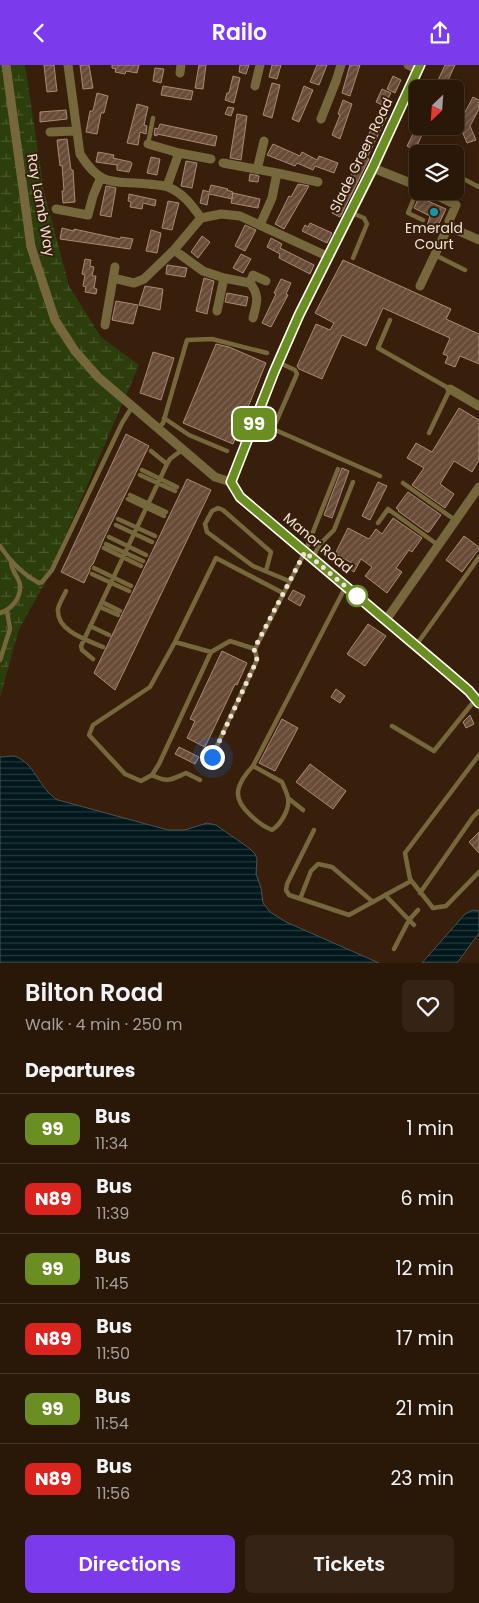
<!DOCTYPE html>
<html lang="en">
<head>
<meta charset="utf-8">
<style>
  :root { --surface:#291708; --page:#352416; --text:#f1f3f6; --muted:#a59f9c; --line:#453629; --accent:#7c3aed }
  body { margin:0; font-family:Poppins,sans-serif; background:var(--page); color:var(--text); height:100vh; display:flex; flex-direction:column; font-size:19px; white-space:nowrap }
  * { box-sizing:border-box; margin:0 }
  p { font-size:16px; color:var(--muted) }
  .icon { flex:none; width:28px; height:28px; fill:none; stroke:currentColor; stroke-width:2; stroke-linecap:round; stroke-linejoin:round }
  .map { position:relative; height:898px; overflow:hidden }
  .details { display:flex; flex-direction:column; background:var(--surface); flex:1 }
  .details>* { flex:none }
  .badge { padding:0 10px; border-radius:8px; font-size:18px; line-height:32px }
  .needle { width:32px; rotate:205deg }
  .controls { position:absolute; left:409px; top:15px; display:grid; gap:10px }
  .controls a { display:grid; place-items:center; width:55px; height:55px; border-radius:8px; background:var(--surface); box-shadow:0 2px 12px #0003,0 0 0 1px var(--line); font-size:25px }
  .you { position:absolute; width:25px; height:25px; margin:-12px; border:4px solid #fff; border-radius:50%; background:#1a73e8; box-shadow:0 0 0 8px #1a73e833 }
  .map>.badge { position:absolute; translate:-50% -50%; box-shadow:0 0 0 2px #fff }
  h2 { padding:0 25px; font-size:19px; line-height:45px }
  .round { display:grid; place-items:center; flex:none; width:52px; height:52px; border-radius:8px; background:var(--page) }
  .overview { display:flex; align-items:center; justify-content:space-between; height:85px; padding:0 25px }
  h1 { font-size:24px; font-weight:600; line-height:38px }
  .cta { display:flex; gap:10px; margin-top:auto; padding:10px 25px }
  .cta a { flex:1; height:58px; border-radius:8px; background:var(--accent); color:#fff; font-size:20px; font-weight:600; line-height:58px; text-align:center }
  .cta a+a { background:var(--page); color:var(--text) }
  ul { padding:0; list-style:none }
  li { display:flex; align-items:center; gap:15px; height:70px; padding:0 25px; border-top:1px solid var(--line) }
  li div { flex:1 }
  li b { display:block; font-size:19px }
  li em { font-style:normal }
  li .badge { min-width:55px; font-weight:700; text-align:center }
  header { display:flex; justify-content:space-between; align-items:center; height:65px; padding:0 25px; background:var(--accent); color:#fff; font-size:22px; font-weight:600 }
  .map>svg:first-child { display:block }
</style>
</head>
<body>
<header><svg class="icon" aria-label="back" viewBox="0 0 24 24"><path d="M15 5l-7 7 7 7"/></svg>Railo<svg class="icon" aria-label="share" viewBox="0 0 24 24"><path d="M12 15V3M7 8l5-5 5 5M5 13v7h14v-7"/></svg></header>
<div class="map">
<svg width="479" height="898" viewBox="0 0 479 898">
  <defs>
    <pattern id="wetland-marsh" width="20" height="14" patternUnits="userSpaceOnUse" patternTransform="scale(1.25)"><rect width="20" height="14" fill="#2b3e0b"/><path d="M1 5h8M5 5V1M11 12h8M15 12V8" fill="none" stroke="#4a5a2e"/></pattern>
    <pattern id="water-rules" width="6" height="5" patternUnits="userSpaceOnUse" patternTransform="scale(1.25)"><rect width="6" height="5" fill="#00181b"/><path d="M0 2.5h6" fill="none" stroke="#26393b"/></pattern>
    <pattern id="building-hatch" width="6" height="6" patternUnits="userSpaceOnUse" patternTransform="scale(1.25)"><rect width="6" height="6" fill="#684c38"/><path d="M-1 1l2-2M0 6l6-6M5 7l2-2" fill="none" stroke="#7e6654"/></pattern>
  </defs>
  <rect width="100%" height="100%" fill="#371f0b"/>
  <path fill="url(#wetland-marsh)" d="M 0,0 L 25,0 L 44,126 L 69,221 L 101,272 L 139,300 L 47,514 L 19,564 L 0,633 Z"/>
  <path fill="url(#water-rules)" stroke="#495453" d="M 14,691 C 35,697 39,725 58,735 L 168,765 L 185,765 L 207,758 L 216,760 L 249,783 L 255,789 L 257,794 L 256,809 L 261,823 L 263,838 L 270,847 L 286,857 L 379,898 L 0,898 L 0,692 Z
    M 473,845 L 479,846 L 479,868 L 457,898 L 422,898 L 465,849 Z"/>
  <path fill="url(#building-hatch)" stroke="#a98a75" d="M 44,0 L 54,0 L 57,26 L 47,27 Z
    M 80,0 L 89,0 L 93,23 L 83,24 Z
    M 112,0 L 139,0 L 137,8 L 126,6 L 125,9 L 115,7 L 116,4 L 112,3 Z
    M 199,0 L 206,0 L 203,24 L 195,23 Z
    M 240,0 L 249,0 L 246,9 L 239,7 Z
    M 272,0 L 281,0 L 277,14 L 269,12 Z
    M 317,0 L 327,0 L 319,20 L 310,17 Z
    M 350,0 L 360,0 L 350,31 L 342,28 Z
    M 445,0 L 455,0 L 444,24 L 434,24 Z
    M 155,3 L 164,4 L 161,18 L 153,16 Z
    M 233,11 L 240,13 L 234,38 L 225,35 L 227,28 L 229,28 Z
    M 393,11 L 401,15 L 395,28 L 387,24 Z
    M 272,18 L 280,20 L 272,53 L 263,50 Z
    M 163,21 L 193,26 L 191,35 L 161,30 Z
    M 304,21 L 313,25 L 299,57 L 292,54 Z
    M 382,24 L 391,28 L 384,41 L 376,37 Z
    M 97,28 L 108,31 L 104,48 L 101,48 L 97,69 L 86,67 L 90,46 L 93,46 Z
    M 473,32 L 479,35 L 479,44 L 470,61 L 476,75 L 467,78 L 456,52 L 462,53 Z
    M 343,35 L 352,39 L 340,74 L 332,70 L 340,50 L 338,49 Z
    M 137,39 L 148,42 L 144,60 L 147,61 L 146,69 L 140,67 L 138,80 L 127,78 Z
    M 228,42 L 234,43 L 231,51 L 225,49 Z
    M 66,45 L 67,54 L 40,57 L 40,47 Z
    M 379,47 L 387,51 L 367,93 L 369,94 L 340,152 L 332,148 L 367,78 L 365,78 Z
    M 237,49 L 247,51 L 241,95 L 230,93 Z
    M 160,59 L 217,71 L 215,81 L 157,69 L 157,71 L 154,70 L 155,63 L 158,64 Z
    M 417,61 L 426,61 L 415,85 L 407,81 Z
    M 67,74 L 71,105 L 73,105 L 75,137 L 63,138 L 62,126 L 64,126 L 62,100 L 60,101 L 57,75 Z
    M 273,79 L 300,91 L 302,87 L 317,95 L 319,91 L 338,98 L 334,108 L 315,101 L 313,105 L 297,98 L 295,101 L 267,90 Z
    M 98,87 L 114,90 L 113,93 L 131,97 L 132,99 L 129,107 L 117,105 L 117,100 L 96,97 Z
    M 151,92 L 160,94 L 157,110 L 147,108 Z
    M 186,96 L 197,98 L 192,123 L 181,121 Z
    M 250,109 L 259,111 L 258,117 L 249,116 Z
    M 298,119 L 309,121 L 284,164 L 275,159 L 289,131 L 291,132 Z
    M 211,120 L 228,124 L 227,125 L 233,127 L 232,134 L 209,129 L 207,140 L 200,138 L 203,125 L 209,127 Z
    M 106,121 L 116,123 L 111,152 L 100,150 Z
    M 233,128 L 260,134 L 258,143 L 231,138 Z
    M 129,129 L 156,135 L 155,141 L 143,138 L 142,144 L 130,142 L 131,137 L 128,136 Z
    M 419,132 L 446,144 L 434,169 L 426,165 L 430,151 L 414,143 Z
    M 168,136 L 179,138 L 172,165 L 162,163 Z
    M 310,158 L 332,168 L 327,178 L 302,166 L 305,160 L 308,162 Z
    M 245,160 L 256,165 L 245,186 L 235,181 Z
    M 62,163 L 74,166 L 74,164 L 120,174 L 121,172 L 133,174 L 130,184 L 60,174 Z
    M 151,165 L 161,168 L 157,188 L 146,186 Z
    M 202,171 L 210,177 L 198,193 L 191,187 Z
    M 271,173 L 282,179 L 280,183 L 314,200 L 310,209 L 279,193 L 280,189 L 267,182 Z
    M 241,189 L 251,194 L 243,208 L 233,203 Z
    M 85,194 L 91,195 L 90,201 L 94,202 L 92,211 L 96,211 L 94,223 L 97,224 L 96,229 L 85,227 L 86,222 L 83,221 L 85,210 L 82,209 Z
    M 343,195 L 451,244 L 446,254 L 479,269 L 479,299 L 460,291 L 455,302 L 445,298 L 448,291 L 443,289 L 450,273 L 383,243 L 366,281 L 342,270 L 322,314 L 299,304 L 297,301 L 316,259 L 330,265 L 334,258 L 315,248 Z
    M 167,200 L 187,203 L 185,212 L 166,209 Z
    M 204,213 L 214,216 L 207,249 L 196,246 Z
    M 281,214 L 291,218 L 286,229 L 288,230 L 271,262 L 262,258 L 276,229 L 274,228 Z
    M 145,221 L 163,224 L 160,245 L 139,240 Z
    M 227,228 L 248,232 L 246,241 L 225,237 Z
    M 116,236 L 138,240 L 133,259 L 112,255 Z
    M 216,279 L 229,282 L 266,298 L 233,379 L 183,358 Z
    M 153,287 L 174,293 L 161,335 L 140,328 Z
    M 459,343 L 479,355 L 479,395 L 472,407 L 454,396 L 440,419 L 454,429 L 445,443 L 412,420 L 424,403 L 407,393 L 416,378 L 432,387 Z
    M 126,369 L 149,381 L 105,471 L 93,499 L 90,502 L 90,505 L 84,518 L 61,507 Z
    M 342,403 L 349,406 L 332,453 L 324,450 Z
    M 187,414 L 211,425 L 115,625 L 94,608 Z
    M 378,417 L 387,421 L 370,455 L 362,451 Z
    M 408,427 L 441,450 L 429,467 L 427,467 L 398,446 L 399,445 L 396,443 Z
    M 393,453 L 422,473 L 412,487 L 409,485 L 396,503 L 402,507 L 387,528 L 365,511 L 372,502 L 361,494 L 354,507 L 349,504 L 352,498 L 335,489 L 348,463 L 369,474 L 376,464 L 382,469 Z
    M 464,471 L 479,482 L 479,484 L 462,507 L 446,495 Z
    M 293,525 L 305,531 L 300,541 L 288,534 Z
    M 368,559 L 386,571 L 365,601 L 347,589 Z
    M 222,586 L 247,598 L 237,620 L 235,619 L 205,682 L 187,673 L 195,656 L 190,654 Z
    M 336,624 L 345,631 L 340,638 L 331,632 Z
    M 470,650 L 474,659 L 466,663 L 463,657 Z
    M 282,654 L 298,663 L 275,706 L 259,698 Z
    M 179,682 L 199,692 L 195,699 L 175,689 Z
    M 310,699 L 346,726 L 333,744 L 296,717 Z
    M 479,767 L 479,788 L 469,777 Z"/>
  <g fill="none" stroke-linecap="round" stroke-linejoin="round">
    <path stroke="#77673c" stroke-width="4.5" d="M 148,79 L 153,53
      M 455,122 L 460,112 L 479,122
      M 418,123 L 408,148 L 423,155
      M 448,136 L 453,126
      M 352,148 L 364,153 L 367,159 L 353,193
      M 435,190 L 465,205
      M 390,255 L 378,283 L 450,324 L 429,368
      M 280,298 L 295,305 L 297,309 L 273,364 L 380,411
      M 164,353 L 189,370 L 227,386
      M 158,364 L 163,358 L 187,275 L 212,274 L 267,288
      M 151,386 L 167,399
      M 142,405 L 177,422
      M 140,410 L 175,426
      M 403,418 L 455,455
      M 130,430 L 166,447
      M 128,434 L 164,451
      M 118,454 L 155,471
      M 378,458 L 388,444 L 438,480
      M 116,460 L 152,477
      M 109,472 L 146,490
      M 106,479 L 143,496
      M 0,481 C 10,496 22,509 39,518 L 42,517 L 52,505 L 122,358 L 132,342
      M 104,483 L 141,501
      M 313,492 L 320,479 L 334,465 L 353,417
      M 94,503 L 131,521
      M 266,506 L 271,487 L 223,445 L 218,443 L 212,446 L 205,459 L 207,467 L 253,501 L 289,516
      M 92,509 L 129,526
      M 66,526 C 64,531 59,538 58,544 C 56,566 87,575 103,582
      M 102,537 L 120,546
      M 100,542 L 118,550
      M 0,548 C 12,544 21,533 20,520 C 19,512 12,508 11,497
      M 90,561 L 109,570
      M 175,577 L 216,493 L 283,528
      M 417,579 L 479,492
      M 211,587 L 159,699 L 152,710 L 141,716 L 125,709 L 89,670 L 93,660 L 150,622 L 175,577 L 211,587 L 230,576 L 255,584 L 305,487 L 338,404
      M 93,594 L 82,585 L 81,581 L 167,399 L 170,394 L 182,385
      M 0,595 L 10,564 L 7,546
      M 392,661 L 434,686 L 475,635
      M 479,690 L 405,788 L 410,814 L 433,843 L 446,841 L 479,807
      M 212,691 L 257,595 L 255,584
      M 253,701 C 247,707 238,719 238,728 C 237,742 260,760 272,765 C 281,759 290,744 288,733 C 287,728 284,722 282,717 L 253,701 L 345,523
      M 152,710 C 168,718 170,715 186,708 L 200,715
      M 288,733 L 303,745
      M 314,765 L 287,819 L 286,825 L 289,830 L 349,850 L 411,816
      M 420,828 L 473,752 L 479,746
      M 385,830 L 414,860
      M 300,834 L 311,806 L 318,799 L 332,802 L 373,837
      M 394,884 L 409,855 L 418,845"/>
    <path stroke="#77673c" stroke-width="9" d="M 6,0 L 31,182 L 55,255 L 75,286 L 98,312 L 215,412 L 231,417
      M 68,0 L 80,89 C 102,124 113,115 149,119 C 155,120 162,120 168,122 C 183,128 192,140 201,153
      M 408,0 L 418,5
      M 180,8 L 181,0
      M 255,21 L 260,0
      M 321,54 L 336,16 L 341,0
      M 50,67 L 75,66
      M 148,79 L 179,88 L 211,94
      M 223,98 L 277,108
      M 373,103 L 418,121
      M 257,105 L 264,76
      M 167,121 L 179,88
      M 428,126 L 456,140 L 449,156 L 452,163 L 479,175
      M 56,144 L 88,150 L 93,131 L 101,112
      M 260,160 L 272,133 L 277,108 L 318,117
      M 174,185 L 203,206 L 224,213 L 250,218 L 253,210 L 266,216
      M 113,213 L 134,218 L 144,214 L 174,185 L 201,153 L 221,149 L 240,151 L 329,192
      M 250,218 C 260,231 257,237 253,253
      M 420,221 L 448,162 L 450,160
      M 217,246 L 224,213
      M 105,260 L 115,202
      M 450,324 L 479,341
      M 386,555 L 479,422"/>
    <path stroke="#a58c45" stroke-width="11" d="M 420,0 L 373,103 L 299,250 L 274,307 L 231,417 L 240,432 L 447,607 L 469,626 L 479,638"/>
  </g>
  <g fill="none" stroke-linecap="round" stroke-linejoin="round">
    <defs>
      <path id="line" d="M 420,0 L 373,102 L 299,250 L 274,307 L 231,417 L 240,432 L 447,607 L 469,626 L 479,638"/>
    </defs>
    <use href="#line" stroke="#fff" stroke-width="11"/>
    <use href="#line" stroke="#6b8e23" stroke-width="8"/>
    <path stroke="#f2e1d6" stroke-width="5" stroke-dasharray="0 9" d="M 212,692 L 257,595 L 254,584 L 305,487 L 359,533 L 357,531"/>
  </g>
  <circle fill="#0f9aa8" stroke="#371f0b" stroke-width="2" cx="434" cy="147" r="5"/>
  <circle fill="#fff" stroke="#6b8e23" stroke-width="2.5" cx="357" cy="531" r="10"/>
  <g text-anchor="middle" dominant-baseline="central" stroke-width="4" stroke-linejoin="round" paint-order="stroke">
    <g font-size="14" fill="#f2e1d6" stroke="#371f0b">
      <text transform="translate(361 90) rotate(-64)">Slade Green Road</text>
      <text transform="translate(41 140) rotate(80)">Ray Lamb Way</text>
      <text transform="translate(318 478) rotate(40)">Manor Road</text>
    </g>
    <g font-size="14" fill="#f2e1d6" stroke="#371f0b">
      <text x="434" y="163">Emerald<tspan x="434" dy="16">Court</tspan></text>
    </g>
  </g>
</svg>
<div class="controls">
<a><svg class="needle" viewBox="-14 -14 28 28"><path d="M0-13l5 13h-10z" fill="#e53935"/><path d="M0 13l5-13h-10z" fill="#a59f9c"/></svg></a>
<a><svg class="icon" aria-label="layers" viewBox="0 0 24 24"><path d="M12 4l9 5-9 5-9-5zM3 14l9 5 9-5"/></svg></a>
</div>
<div class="you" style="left:212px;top:692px"></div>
<b class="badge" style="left:254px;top:359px;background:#6b8e23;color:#fff">99</b>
</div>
<section class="details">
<div class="overview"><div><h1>Bilton Road</h1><p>Walk · 4 min · 250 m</p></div><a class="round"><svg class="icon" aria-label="heart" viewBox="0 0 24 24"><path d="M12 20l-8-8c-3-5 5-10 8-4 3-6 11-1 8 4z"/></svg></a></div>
<h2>Departures</h2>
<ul>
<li><span class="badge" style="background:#6b8e23;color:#fff">99</span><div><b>Bus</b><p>11:34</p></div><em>1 min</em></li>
<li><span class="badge" style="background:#dc241f;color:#fff">N89</span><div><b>Bus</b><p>11:39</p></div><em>6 min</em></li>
<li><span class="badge" style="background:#6b8e23;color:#fff">99</span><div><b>Bus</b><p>11:45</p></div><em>12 min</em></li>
<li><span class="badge" style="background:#dc241f;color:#fff">N89</span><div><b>Bus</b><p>11:50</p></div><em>17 min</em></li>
<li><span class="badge" style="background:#6b8e23;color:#fff">99</span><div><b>Bus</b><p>11:54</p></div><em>21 min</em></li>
<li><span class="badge" style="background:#dc241f;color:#fff">N89</span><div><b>Bus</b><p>11:56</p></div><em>23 min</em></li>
</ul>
<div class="cta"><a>Directions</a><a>Tickets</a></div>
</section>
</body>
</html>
